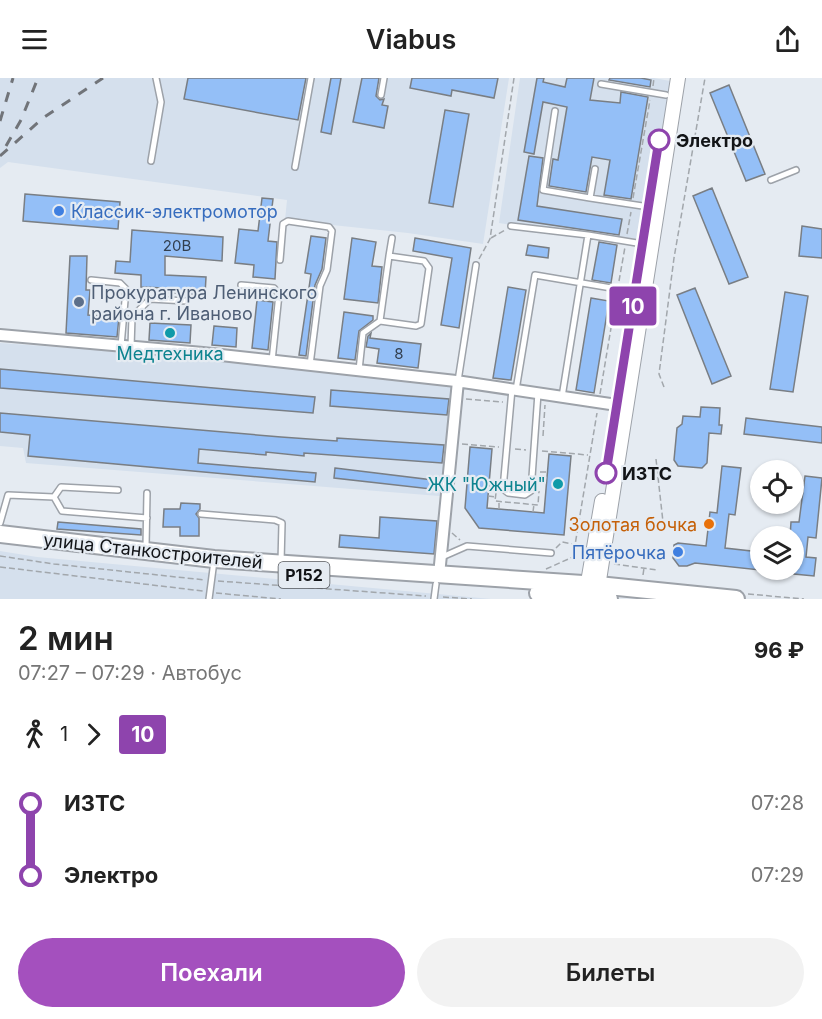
<!DOCTYPE html>
<html lang="ru">
<head>
<meta charset="utf-8">
<style>
  :root { --surface:#fff; --page:#f2f2f2; --text:#222; --muted:#767676; --accent:#a450be }
  body { margin:0; font-family:Inter,sans-serif; background:var(--page); color:var(--text); height:100vh; display:flex; flex-direction:column; font-size:22px; white-space:nowrap }
  * { box-sizing:border-box; margin:0 }
  p { font-size:20px; color:var(--muted) }
  .icon { flex:none; width:33px; height:33px; fill:none; stroke:currentColor; stroke-width:2; stroke-linecap:round; stroke-linejoin:round }
  .map { position:relative; height:521px; overflow:hidden }
  .sheet { display:flex; flex-direction:column; background:var(--surface); flex:1 }
  .sheet>* { flex:none }
  .badge { padding:0 12px; border-radius:4px; font-size:21px; line-height:39px }
  .buttons { position:absolute; left:750px; top:382px; display:grid; gap:12px }
  .buttons a { display:grid; place-items:center; width:54px; height:54px; border-radius:50%; background:var(--surface); box-shadow:0 2px 4px #0004; font-size:30px }
  .map>.badge { position:absolute; translate:-50% -50%; box-shadow:0 0 0 3px #fff }
  .legs { display:flex; align-items:center; gap:9px; height:66px; padding:0 18px; font-size:20px }
  .legs p { margin-inline-start:auto }
  .summary { display:flex; align-items:center; justify-content:space-between; height:102px; padding:0 18px }
  h1 { font-size:33px; font-weight:600; line-height:45px }
  .button { display:flex; gap:12px; margin-top:auto; padding:12px 18px }
  .button a { flex:1; height:69px; border-radius:36px; background:var(--accent); color:#fff; font-size:24px; font-weight:600; line-height:69px; text-align:center }
  .button a+a { background:var(--page); color:var(--text) }
  ul { padding:0 18px; list-style:none }
  li { display:flex; align-items:center; gap:21px; height:72px; font-size:22px }
  li i { display:grid; place-items:center; width:9px; height:100%; margin:0 8px; background:currentColor }
  li i::after { content:''; width:15px; height:15px; margin:-8px; border:4px solid; border-radius:50%; background:var(--surface) }
  li p { margin-inline-start:auto }
  li:first-child i { background:linear-gradient(#0000 50%,currentColor 0) }
  li:last-child i { background:linear-gradient(currentColor 50%,#0000 0) }
  header { display:flex; justify-content:space-between; align-items:center; height:78px; padding:0 18px; background:var(--surface); font-size:27px; font-weight:600 }
  .map>svg:first-child { display:block }
</style>
</head>
<body>
<header><svg class="icon" aria-label="menu" viewBox="0 0 24 24"><path d="M4 6h16M4 12h16M4 18h16"/></svg>Viabus<svg class="icon" aria-label="share" viewBox="0 0 24 24"><path d="M12 15V3M7 8l5-5 5 5M5 13v7h14v-7"/></svg></header>
<div class="map">
<svg width="822" height="521" viewBox="0 0 822 521">
  <rect width="100%" height="100%" fill="#e5ebf2"/>
  <path fill="#d5e0ed" d="M 0,0 L 509,0 L 483,166 L 408,155 L 285,142 L 287,122 L 8,84 L 0,90 Z
    M 520,0 L 654,0 L 670,3 L 645,167 L 499,145 Z
    M 0,265 L 310,287 L 465,305 L 452,419 L 26,385 L 23,370 L 0,368 Z
    M 0,473 L 37,479 L 491,521 L 0,521 Z"/>
  <path fill="#94bff7" stroke="#797e84" stroke-width="1.5" d="M 188,0 L 306,0 L 298,42 L 184,21 Z
    M 331,0 L 341,0 L 331,56 L 321,54 Z
    M 362,0 L 379,0 L 376,18 L 380,22 L 384,21 L 382,27 L 388,28 L 384,50 L 353,44 Z
    M 412,0 L 498,0 L 494,20 L 452,12 L 451,18 L 410,10 Z
    M 537,0 L 544,0 L 543,4 L 565,9 L 567,0 L 594,0 L 590,22 L 620,25 L 621,14 L 648,19 L 631,121 L 604,117 L 610,82 L 592,79 L 586,114 L 549,108 L 553,81 L 558,82 L 567,29 L 543,24 L 534,76 L 524,74 Z
    M 610,0 L 641,0 L 651,2 L 650,9 L 609,2 Z
    M 729,7 L 765,96 L 746,103 L 710,15 Z
    M 445,32 L 469,36 L 453,129 L 429,125 Z
    M 529,78 L 543,80 L 537,128 L 622,141 L 619,157 L 518,142 Z
    M 712,110 L 748,199 L 729,206 L 693,118 Z
    M 25,116 L 120,124 L 118,151 L 23,143 Z
    M 262,120 L 273,121 L 268,163 L 277,164 L 275,201 L 253,199 L 254,187 L 235,185 L 239,151 L 258,153 Z
    M 802,148 L 822,151 L 822,180 L 799,178 Z
    M 132,152 L 223,159 L 222,183 L 165,178 L 165,197 L 206,199 L 205,217 L 163,214 L 163,210 L 141,209 L 141,197 L 115,195 L 116,183 L 130,184 Z
    M 311,158 L 326,160 L 322,191 L 315,207 L 306,278 L 299,277 L 311,196 L 305,195 Z
    M 352,160 L 376,164 L 372,188 L 382,189 L 378,225 L 344,221 Z
    M 415,160 L 471,170 L 459,250 L 441,247 L 452,180 L 413,173 Z
    M 599,164 L 617,167 L 611,205 L 592,202 Z
    M 528,167 L 549,170 L 548,180 L 526,177 Z
    M 70,178 L 87,178 L 86,212 L 90,212 L 88,237 L 119,239 L 117,259 L 66,255 Z
    M 508,209 L 526,212 L 511,302 L 493,300 Z
    M 695,210 L 731,298 L 712,306 L 677,217 Z
    M 785,214 L 808,218 L 793,314 L 770,311 Z
    M 591,220 L 609,223 L 594,315 L 576,312 Z
    M 257,222 L 273,224 L 268,272 L 252,270 Z
    M 344,234 L 373,238 L 373,242 L 359,253 L 355,282 L 338,280 Z
    M 150,245 L 191,247 L 190,265 L 149,262 Z
    M 214,248 L 237,250 L 236,269 L 212,267 Z
    M 371,255 L 370,260 L 421,266 L 418,290 L 377,285 L 379,271 L 366,269 L 368,258 Z
    M 0,291 L 315,319 L 313,335 L 0,310 Z
    M 331,312 L 449,321 L 447,337 L 330,328 Z
    M 701,329 L 720,330 L 719,347 L 722,347 L 721,356 L 709,355 L 707,385 L 702,390 L 678,388 L 674,382 L 677,350 L 682,346 L 683,338 L 700,339 Z
    M 0,335 L 281,359 L 337,363 L 337,360 L 444,367 L 442,385 L 304,375 L 304,378 L 266,374 L 266,377 L 199,371 L 198,385 L 316,395 L 315,404 L 28,378 L 30,357 L 0,354 Z
    M 746,340 L 822,349 L 822,365 L 744,356 Z
    M 470,369 L 492,371 L 487,430 L 544,435 L 549,376 L 571,378 L 564,457 L 479,450 L 465,430 Z
    M 722,388 L 741,390 L 735,437 L 729,436 L 725,470 L 760,474 L 760,492 L 695,485 L 687,488 L 679,488 L 673,480 L 674,467 L 678,465 L 706,468 L 710,434 L 717,435 Z
    M 335,390 L 441,403 L 440,412 L 334,400 Z
    M 805,398 L 822,400 L 816,460 L 808,459 L 806,479 L 816,480 L 814,498 L 794,496 L 794,459 L 790,459 L 791,444 L 799,444 Z
    M 181,425 L 200,426 L 200,431 L 196,436 L 199,440 L 199,458 L 180,458 L 180,449 L 163,449 L 164,431 L 180,431 Z
    M 380,439 L 437,443 L 434,476 L 339,469 L 340,457 L 379,460 Z
    M 58,444 L 141,451 L 141,457 L 57,451 Z"/>
  <g fill="none" stroke-linecap="round" stroke-linejoin="round">
    <defs>
      <path id="lane" d="M 601,6 L 666,17
        M 381,17 L 384,0
        M 555,33 L 543,112 L 590,120
        M 151,83 L 161,24 L 156,0
        M 295,89 L 311,0
        M 595,91 L 590,120 L 649,129
        M 771,102 L 796,92
        M 511,148 L 588,157
        M 389,178 L 392,160
        M 280,182 L 283,146 L 288,143 L 329,149 L 332,153 L 327,192 L 320,208 L 310,287
        M 91,202 L 120,205 L 126,211 L 121,268
        M 241,207 L 274,210 L 279,216 L 272,283
        M 131,269 L 132,239 L 150,221 L 187,223
        M 359,292 L 363,255 L 380,243 L 416,248 L 421,246 L 429,190 L 424,183 L 389,178 L 380,243
        M 458,303 L 476,187
        M 512,311 L 503,411 L 508,415 L 525,417 L 531,413 L 538,315
        M 516,312 L 535,197 L 635,214
        M 562,319 L 588,157 L 643,166
        M 54,419 L 61,409 L 118,412
        M 201,436 L 275,442 L 282,445 L 281,484
        M 0,445 L 8,417 L 54,419 L 62,433 L 147,440
        M 146,469 L 147,415
        M 442,479 L 467,468 L 551,475
        M 209,521 L 214,483
        M 434,521 L 436,506"/>
      <path id="street" d="M 0,257 L 203,275 L 456,303 L 617,327
        M 439,497 L 458,303"/>
      <path id="secondary" d="M 597,515 L 678,0
        M 586,516 L 602,423"/>
      <path id="primary" d="M 0,456 L 214,481 L 598,507 L 736,521
        M 538,515 L 609,521"/>
    </defs>
    <use href="#lane" stroke="#9da2a9" stroke-width="8"/>
    <use href="#street" stroke="#9da2a9" stroke-width="14"/>
    <use href="#secondary" stroke="#9da2a9" stroke-width="16"/>
    <use href="#primary" stroke="#9da2a9" stroke-width="20"/>
    <path stroke="#a2a7ac" stroke-width="1.5" stroke-dasharray="6 3" stroke-linecap="butt" d="M 653,8 L 654,0
      M 633,120 L 650,22
      M 627,156 L 631,134
      M 491,160 L 505,152
      M 479,181 L 490,161 L 514,0
      M 619,203 L 625,169
      M 664,309 L 659,296 L 674,180 L 705,0
      M 600,316 L 616,220
      M 466,321 L 503,324
      M 543,358 L 545,327
      M 462,366 L 499,369
      M 515,371 L 526,372
      M 542,373 L 588,377
      M 656,381 L 663,444
      M 540,394 L 547,394
      M 496,415 L 495,423 L 538,427 L 539,413
      M 488,418 L 496,419
      M 499,431 L 499,423
      M 533,434 L 534,426
      M 452,455 L 460,462
      M 556,470 L 562,464 L 573,466
      M 0,478 L 54,486 L 205,502
      M 614,486 L 657,492
      M 0,489 L 203,513
      M 546,491 L 573,479 L 597,335
      M 643,497 L 644,490
      M 218,503 L 426,518
      M 216,515 L 281,521
      M 748,516 L 804,521
      M 443,519 L 472,521"/>
    <use href="#lane" stroke="#fff" stroke-width="5"/>
    <use href="#street" stroke="#fff" stroke-width="10"/>
    <use href="#secondary" stroke="#fff" stroke-width="14"/>
    <use href="#primary" stroke="#fff" stroke-width="16"/>
    <path stroke="#717479" stroke-width="3" stroke-dasharray="10 10" stroke-linecap="butt" d="M 0,43 L 13,0
      M 6,68 L 21,42 L 38,0
      M 0,78 L 43,40 L 103,0"/>
  </g>
  <g fill="none" stroke-linecap="round" stroke-linejoin="round">
    <defs>
      <path id="line-1" d="M 606,395 L 659,62"/>
    </defs>
    <use href="#line-1" stroke="#fff" stroke-width="14"/>
    <use href="#line-1" stroke="#8e44ad" stroke-width="9"/>
  </g>
  <g fill="#fff" stroke="#8e44ad" stroke-width="3">
    <circle cx="659" cy="62" r="10"/>
    <circle cx="606" cy="395" r="10"/>
  </g>
  <g fill="#3f7fe0" stroke="#e5ebf2" stroke-width="2">
    <circle cx="59" cy="133" r="6"/>
    <circle cx="678" cy="474" r="6"/>
  </g>
  <circle fill="#5c6f8a" stroke="#e5ebf2" stroke-width="2" cx="79" cy="224" r="6"/>
  <g fill="#0f9aa8" stroke="#e5ebf2" stroke-width="2">
    <circle cx="170" cy="255" r="6"/>
    <circle cx="558" cy="406" r="6"/>
  </g>
  <circle fill="#e8710a" stroke="#e5ebf2" stroke-width="2" cx="709" cy="446" r="6"/>
  <g text-anchor="middle" dominant-baseline="central" stroke-width="4.5" stroke-linejoin="round" paint-order="stroke">
    <g font-size="15" fill="#323f4f">
      <text x="177" y="167">20В</text>
      <text x="399" y="275">8</text>
    </g>
    <rect fill="#e5ebf2" stroke="#515459" stroke-width="1.5" x="278.5" y="484" width="51" height="26" rx="4.5"/>
    <g font-size="16" font-weight="bold" fill="#121417">
      <text x="304" y="497">Р152</text>
    </g>
    <g font-size="18" font-weight="bold" fill="#121417" stroke="#e5ebf2" text-anchor="start">
      <text x="676" y="62">Электро</text>
      <text x="622" y="395">ИЗТС</text>
    </g>
    <g font-size="18" fill="#366cbe" stroke="#e5ebf2" text-anchor="start">
      <text x="71" y="133">Классик-электромотор</text>
      <text x="666" y="474" text-anchor="end">Пятёрочка</text>
    </g>
    <g font-size="18" fill="#4e5e75" stroke="#e5ebf2" text-anchor="start">
      <text x="91" y="214">Прокуратура Ленинского<tspan x="91" dy="21">района г. Иваново</tspan></text>
    </g>
    <g font-size="18" fill="#0d838f" stroke="#e5ebf2">
      <text x="170" y="275">Медтехника</text>
      <text x="546" y="406" text-anchor="end">ЖК "Южный"</text>
    </g>
    <g font-size="18" fill="#c56008" stroke="#e5ebf2" text-anchor="end">
      <text x="697" y="446">Золотая бочка</text>
    </g>
    <g font-size="18" fill="#121417" stroke="#e5ebf2">
      <text transform="translate(153 473) rotate(6)">улица Станкостроителей</text>
    </g>
  </g>
</svg>
<div class="buttons">
<a><svg class="icon" aria-label="locate" viewBox="0 0 24 24"><circle cx="12" cy="12" r="6"/><path d="M12 2v4M12 18v4M2 12h4M18 12h4"/></svg></a>
<a><svg class="icon" aria-label="layers" viewBox="0 0 24 24"><path d="M12 4l9 5-9 5-9-5zM3 14l9 5 9-5"/></svg></a>
</div>
<b class="badge" style="left:633px;top:228px;background:#8e44ad;color:#fff">10</b>
</div>
<section class="sheet">
<div class="summary"><div><h1>2 мин</h1><p>07:27 – 07:29 · Автобус</p></div><b>96 ₽</b></div>
<div class="legs"><svg class="icon" aria-label="walk" viewBox="0 0 24 24"><circle cx="13" cy="4" r="2"/><path d="M13 8l-2 6 4 7M11 14l-3 7M7 12l3-4h3l4 4"/></svg>1<svg class="icon" aria-label="forward" viewBox="0 0 24 24"><path d="M9 5l7 7-7 7"/></svg><b class="badge" style="background:#8e44ad;color:#fff">10</b></div>
<ul>
<li><i style="color:#8e44ad"></i><b>ИЗТС</b><p>07:28</p></li>
<li><i style="color:#8e44ad"></i><b>Электро</b><p>07:29</p></li>
</ul>
<div class="button"><a>Поехали</a><a>Билеты</a></div>
</section>
</body>
</html>
